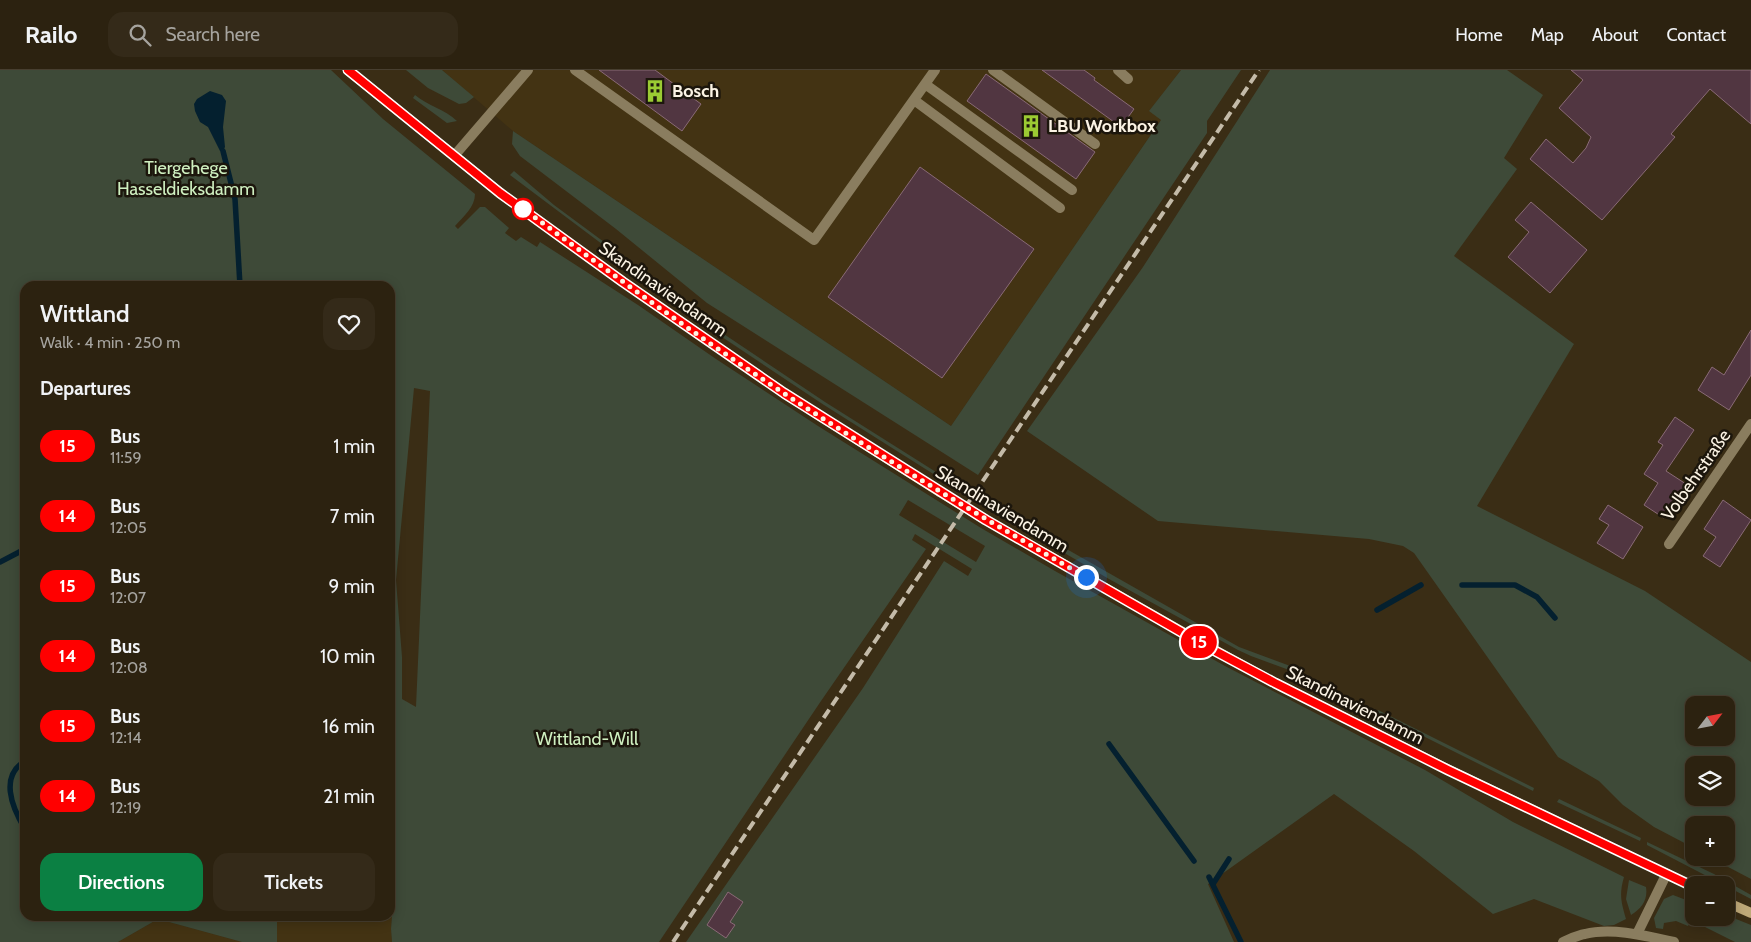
<!DOCTYPE html>
<html lang="en">
<head>
<meta charset="utf-8">
<style>
  :root { --surface:#2c2210; --page:#342a19; --text:#f1f3f6; --muted:#a6a49f; --line:#483f30; --accent:#0b8043 }
  body { margin:0; font-family:Cabin,sans-serif; background:var(--page); color:var(--text); height:100vh; display:flex; flex-direction:column; font-size:19px; white-space:nowrap }
  * { box-sizing:border-box; margin:0 }
  p { font-size:16px; color:var(--muted) }
  .icon { flex:none; width:28px; height:28px; fill:none; stroke:currentColor; stroke-width:2; stroke-linecap:round; stroke-linejoin:round }
  .map { position:relative; flex:1; overflow:hidden }
  .sheet { position:absolute; left:20px; top:211px; width:375px; height:640px; display:flex; flex-direction:column; background:var(--surface); border-radius:15px; box-shadow:0 2px 12px #0003,0 0 0 1px var(--line) }
  .sheet>* { flex:none }
  .badge { padding:0 10px; border-radius:16px; font-size:18px; line-height:32px }
  .needle { width:32px; rotate:58deg }
  .fabs { position:absolute; left:1685px; top:626px; display:grid; gap:10px }
  .fabs a { display:grid; place-items:center; width:50px; height:50px; border-radius:10px; background:var(--surface); box-shadow:0 2px 12px #0003,0 0 0 1px var(--line); font-size:25px }
  .you { position:absolute; width:25px; height:25px; margin:-12px; border:4px solid #fff; border-radius:50%; background:#1a73e8; box-shadow:0 0 0 8px #1a73e833 }
  .map>.badge { position:absolute; translate:-50% -50%; box-shadow:0 0 0 2px #fff }
  h2 { padding:0 20px; font-size:19px; line-height:45px }
  .round { display:grid; place-items:center; flex:none; width:52px; height:52px; border-radius:15px; background:var(--page) }
  .head { display:flex; align-items:center; justify-content:space-between; height:85px; padding:0 20px }
  h1 { font-size:24px; font-weight:600; line-height:38px }
  .primary-button { display:flex; gap:10px; margin-top:auto; padding:10px 20px }
  .primary-button a { flex:1; height:58px; border-radius:15px; background:var(--accent); color:#fff; font-size:20px; font-weight:600; line-height:58px; text-align:center }
  .primary-button a+a { background:var(--page); color:var(--text) }
  ul { padding:0; list-style:none }
  li { display:flex; align-items:center; gap:15px; height:70px; padding:0 20px }
  li div { flex:1 }
  li b { display:block; font-size:19px }
  li em { font-style:normal }
  li .badge { min-width:55px; font-weight:700; text-align:center }
  header { display:flex; align-items:center; gap:30px; box-sizing:border-box; height:70px; padding:0 25px; background:var(--surface); border-bottom:1px solid var(--line) }
  header strong { font-size:24px }
  nav { display:flex; gap:28px; margin-inline-start:auto; font-size:18px }
  .search { width:350px; height:45px; background:var(--page); display:flex; align-items:center; gap:12px; box-sizing:border-box; padding:0 18px; border-radius:15px; color:var(--muted); font-size:19px }
  .map>svg:first-child { display:block }
</style>
</head>
<body>
<header>
<strong>Railo</strong>
<div class="search"><svg class="icon" aria-label="search" viewBox="0 0 24 24"><circle cx="10" cy="10" r="6"/><path d="M15 15l6 6"/></svg>Search here</div>
<nav><a>Home</a><a>Map</a><a>About</a><a>Contact</a></nav>
</header>
<div class="map">
<svg width="1751" height="872" viewBox="0 0 1751 872">
  <rect width="100%" height="100%" fill="#3a2d15"/>
  <path fill="#433313" d="M 442,0 L 1181,0 L 1150,40 L 1161,50 L 951,356 L 513,61 Z
    M 390,818 L 394,819 L 391,859 L 392,872 L 277,872 L 277,846 L 390,846 Z
    M 158,849 L 242,872 L 118,872 Z"/>
  <path fill="#3e4a38" fill-rule="evenodd" d="M 0,0 L 331,0 L 383,49 L 475,124 C 475,137 463,147 455,156 L 458,159 L 480,137 L 485,137 L 509,158 L 505,163 L 516,171 L 521,167 L 537,177 L 540,172 L 638,235 L 716,289 L 818,356 L 981,458 L 1055,501 L 1225,596 L 1425,700 L 1513,752 L 1624,807 C 1619,824 1621,832 1626,849 L 1614,855 L 1604,856 L 1534,829 L 1493,844 L 1414,781 L 1334,724 L 1208,814 L 1234,872 L 686,872 L 863,618 L 944,491 L 968,506 L 972,499 L 915,464 L 912,470 L 926,479 L 821,631 L 659,872 L 392,872 L 391,859 L 394,819 L 390,818 L 390,216 L 25,216 L 25,846 L 277,846 L 277,872 L 242,872 L 158,849 L 118,872 L 0,872 ZM 414,318 L 430,321 L 416,637 L 402,629 L 402,587 L 396,510 ZM 908,430 L 985,476 L 976,492 L 899,445 Z
    M 406,0 L 442,0 L 474,27 L 466,33 L 459,34 L 428,18 Z
    M 1181,0 L 1241,0 L 1207,51 L 1207,63 L 978,405 L 707,233 L 616,159 L 520,86 L 512,74 L 513,61 L 951,356 L 1161,50 L 1149,41 Z
    M 1270,0 L 1507,0 L 1543,25 L 1504,88 L 1517,99 L 1454,186 L 1574,274 L 1477,436 L 1645,521 L 1751,592 L 1751,809 L 1711,788 L 1726,788 L 1726,755 L 1694,755 L 1694,778 L 1654,757 L 1623,735 L 1599,711 L 1558,687 L 1414,483 L 1403,476 L 1369,469 L 1158,451 L 1027,361 L 1143,197 ZM 1694,635 L 1726,635 L 1726,668 L 1694,668 ZM 1694,695 L 1726,695 L 1726,728 L 1694,728 Z
    M 415,25 C 428,36 445,39 457,51 L 447,53 L 413,28 Z
    M 514,101 L 554,135 L 623,186 L 685,238 L 825,332 L 955,414 L 954,417 L 824,335 L 683,241 L 622,189 L 510,105 Z
    M 984,432 L 1239,577 L 1301,600 L 1300,604 L 1251,586 L 1238,580 L 1109,509 L 982,435 Z
    M 1378,640 L 1534,718 L 1533,721 L 1377,643 Z
    M 1559,729 L 1641,768 L 1640,771 L 1557,732 Z
    M 1647,772 L 1714,804 L 1751,825 L 1751,829 L 1647,775 Z
    M 1629,810 L 1646,817 C 1648,830 1642,838 1631,845 L 1626,829 Z
    M 1673,825 L 1694,833 L 1694,848 L 1726,848 L 1726,845 L 1751,855 L 1751,872 L 1735,872 L 1691,850 L 1688,856 L 1676,851 L 1664,853 L 1663,859 L 1656,858 L 1654,848 L 1664,829 Z"/>
  <path fill="#04202f" d="M 210,21 L 222,25 L 226,31 L 223,57 L 225,77 L 223,81 L 220,81 L 208,57 L 200,52 L 195,41 L 194,34 L 197,29 Z"/>
  <g fill="none" stroke-linecap="round" stroke-linejoin="round">
    <path stroke="#04202f" stroke-width="5.5" d="M 223,81 L 235,129 L 240,216
      M 0,492 L 25,479
      M 1462,515 L 1515,515 L 1537,527 L 1555,548
      M 1377,540 L 1421,515
      M 1109,674 L 1194,791
      M 25,691 C 0,706 11,736 25,759
      M 1209,807 L 1241,872
      M 1213,814 L 1229,789"/>
  </g>
  <path fill="#513641" stroke="#896a76" d="M 599,0 L 655,0 L 701,34 L 682,61 Z
    M 1042,0 L 1084,0 L 1095,8 L 1094,10 L 1134,39 L 1121,57 Z
    M 1571,0 L 1751,0 L 1751,54 L 1710,19 L 1671,64 L 1675,67 L 1602,150 L 1530,89 L 1546,69 L 1573,93 L 1586,78 L 1591,67 L 1559,38 L 1583,10 Z
    M 986,4 L 1095,82 L 1076,109 L 967,31 Z
    M 920,97 L 1034,179 L 942,308 L 828,227 Z
    M 1531,132 L 1587,180 L 1550,223 L 1508,187 L 1529,162 L 1515,150 Z
    M 1751,260 L 1751,305 L 1729,340 L 1698,320 L 1712,297 L 1724,305 Z
    M 1675,347 L 1694,360 L 1666,401 L 1686,414 L 1664,448 L 1644,435 L 1658,413 L 1644,404 L 1663,375 L 1658,372 Z
    M 1723,430 L 1751,450 L 1720,497 L 1703,486 L 1716,467 L 1704,459 Z
    M 1608,435 L 1643,457 L 1623,489 L 1597,473 L 1609,455 L 1599,449 Z
    M 728,822 L 743,832 L 730,852 L 735,855 L 726,868 L 707,855 Z"/>
  <g fill="none" stroke-linecap="round" stroke-linejoin="round">
    <path stroke="#8a7d5f" stroke-width="10" d="M 575,0 L 814,170 L 935,0
      M 993,0 L 1095,74
      M 1118,0 L 1128,9
      M 925,14 L 1072,120
      M 914,30 L 1060,138"/>
    <path stroke="#8a7d5f" stroke-width="10" d="M 454,86 L 528,0
      M 1669,474 L 1751,354
      M 1637,864 L 1666,805
      M 1563,872 C 1570,869 1578,865 1585,864 C 1612,857 1647,866 1674,872"/>
    <path stroke="#bfa978" stroke-width="10" d="M 348,0 L 500,123 L 623,212 L 784,323 L 940,422
      M 986,450 L 1202,573 L 1275,613 L 1449,700 L 1694,817
      M 1726,832 L 1751,843"/>
    <path stroke="#c4bba9" stroke-width="4" stroke-dasharray="10 5" stroke-linecap="butt" d="M 673,872 L 1259,0"/>
    <path stroke="#bfa978" stroke-width="10" d="M 940,422 L 986,450"/>
  </g>
  <g fill="none" stroke-linecap="round" stroke-linejoin="round">
    <defs>
      <path id="line" d="M 348,0 L 500,123 L 623,212 L 784,323 L 986,450 L 1202,574 L 1275,613 L 1448,700 L 1694,817"/>
    </defs>
    <use href="#line" stroke="#fff" stroke-width="11"/>
    <use href="#line" stroke="#f00" stroke-width="8"/>
    <path stroke="#fbf3e4" stroke-width="5" stroke-dasharray="0 9" d="M 523,139 L 522,138 C 608,201 695,265 785,324 C 883,388 984,449 1086,507"/>
  </g>
  <defs>
    <symbol id="building-bare" viewBox="-9 -9 18 18"><path d="M-4-6H4V6H1V3H-1V6H-4ZM-2.5-4.3h1.7v1.8h-1.7ZM.8-4.3h1.7v1.8H.8ZM-2.5-1h1.7V.8h-1.7ZM.8-1h1.7V.8H.8Z" fill="#9bcb33" stroke="#1c160c" stroke-width="2.5" paint-order="stroke"/></symbol>
  </defs>
  <g fill-rule="evenodd">
    <use href="#building-bare" x="639" y="5" width="32" height="32"/>
    <use href="#building-bare" x="1015" y="40" width="32" height="32"/>
  </g>
  <circle fill="#fff" stroke="#f00" stroke-width="2.5" cx="523" cy="139" r="10"/>
  <g text-anchor="middle" dominant-baseline="central" stroke-width="5" stroke-linejoin="round" paint-order="stroke">
    <g font-size="18" font-weight="bold" fill="#fbf3e4" stroke="#1c160c" text-anchor="start">
      <text x="672" y="21">Bosch</text>
      <text x="1048" y="56">LBU Workbox</text>
    </g>
    <g font-size="18" fill="#cff0c0" stroke="#1c160c">
      <text x="186" y="98">Tiergehege<tspan x="186" dy="21">Hasseldieksdamm</tspan></text>
      <text x="587" y="669">Wittland-Will</text>
    </g>
    <g font-size="18" fill="#fbf3e4" stroke="#1c160c">
      <text transform="translate(663 219) rotate(35)">Skandinaviendamm</text>
      <text transform="translate(1696 405) rotate(-55)">Volbehrstraße</text>
      <text transform="translate(1002 439) rotate(31)">Skandinaviendamm</text>
      <text transform="translate(1355 635) rotate(27)">Skandinaviendamm</text>
    </g>
  </g>
</svg>
<div class="fabs">
<a><svg class="needle" viewBox="-14 -14 28 28"><path d="M0-13l5 13h-10z" fill="#e53935"/><path d="M0 13l5-13h-10z" fill="#a6a49f"/></svg></a>
<a><svg class="icon" aria-label="layers" viewBox="0 0 24 24"><path d="M12 4l9 5-9 5-9-5zM3 14l9 5 9-5"/></svg></a>
<a>+</a>
<a>−</a>
</div>
<div class="you" style="left:1086px;top:507px"></div>
<b class="badge" style="left:1199px;top:572px;background:#f00;color:#fff">15</b>
<section class="sheet">
<div class="head"><div><h1>Wittland</h1><p>Walk · 4 min · 250 m</p></div><a class="round"><svg class="icon" aria-label="heart" viewBox="0 0 24 24"><path d="M12 20l-8-8c-3-5 5-10 8-4 3-6 11-1 8 4z"/></svg></a></div>
<h2>Departures</h2>
<ul>
<li><span class="badge" style="background:#f00;color:#fff">15</span><div><b>Bus</b><p>11:59</p></div><em>1 min</em></li>
<li><span class="badge" style="background:#f00;color:#fff">14</span><div><b>Bus</b><p>12:05</p></div><em>7 min</em></li>
<li><span class="badge" style="background:#f00;color:#fff">15</span><div><b>Bus</b><p>12:07</p></div><em>9 min</em></li>
<li><span class="badge" style="background:#f00;color:#fff">14</span><div><b>Bus</b><p>12:08</p></div><em>10 min</em></li>
<li><span class="badge" style="background:#f00;color:#fff">15</span><div><b>Bus</b><p>12:14</p></div><em>16 min</em></li>
<li><span class="badge" style="background:#f00;color:#fff">14</span><div><b>Bus</b><p>12:19</p></div><em>21 min</em></li>
</ul>
<div class="primary-button"><a>Directions</a><a>Tickets</a></div>
</section>
</div>
</body>
</html>
